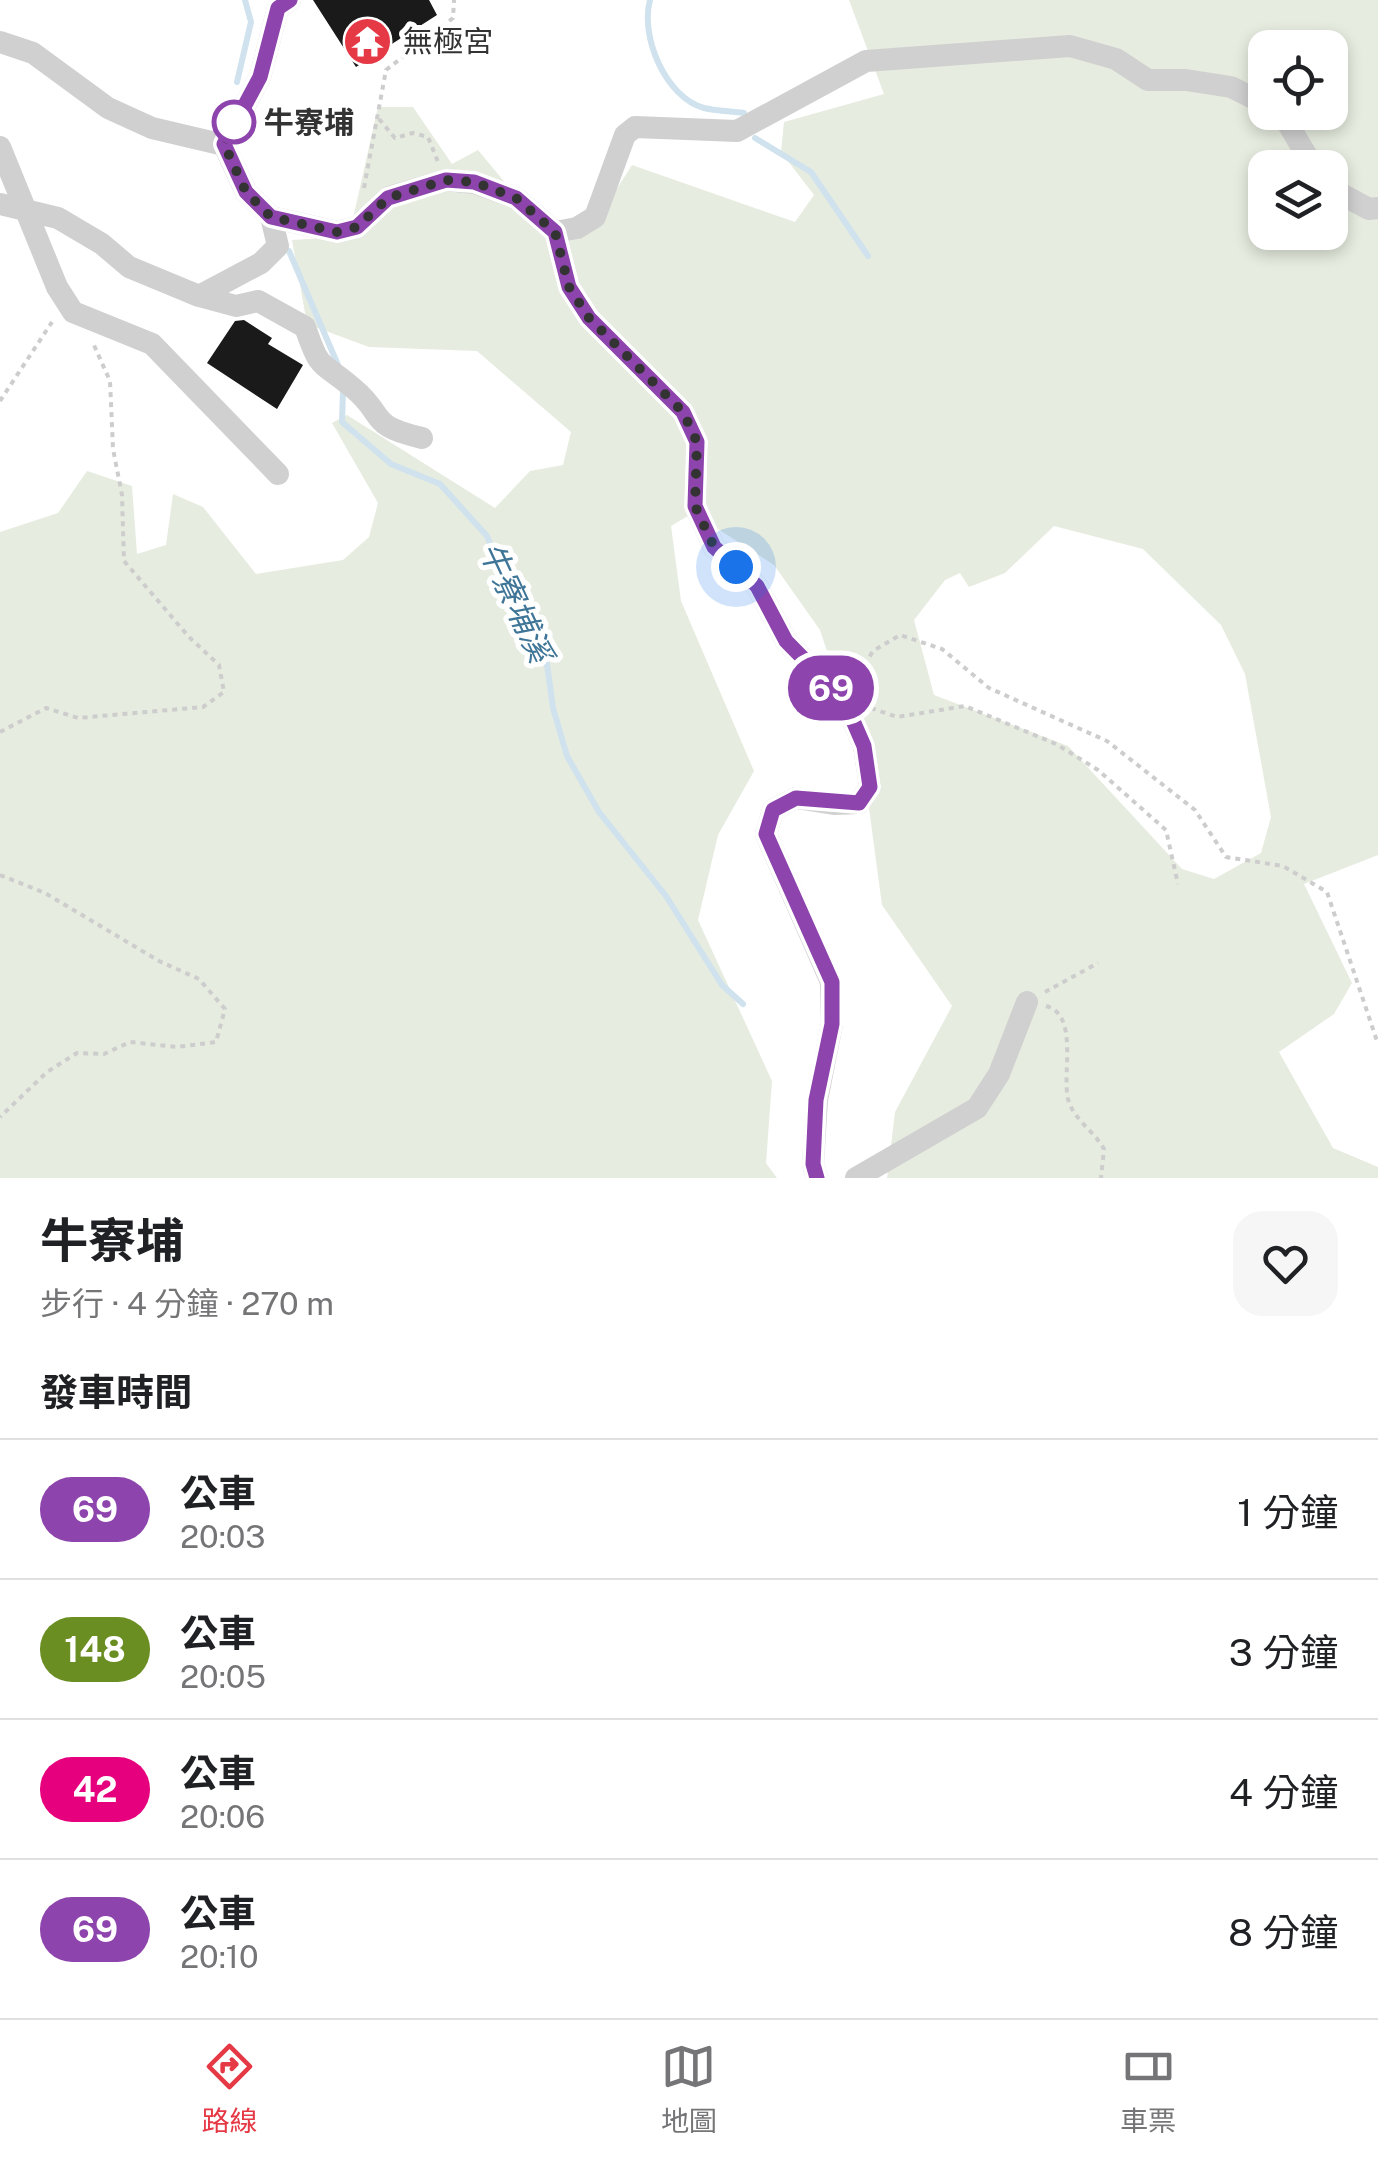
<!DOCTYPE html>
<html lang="zh-TW">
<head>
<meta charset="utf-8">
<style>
  :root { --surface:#fff; --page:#f6f6f6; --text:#202124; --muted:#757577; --line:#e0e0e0; --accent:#e63946 }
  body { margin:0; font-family:"Public Sans","Noto Sans TC",sans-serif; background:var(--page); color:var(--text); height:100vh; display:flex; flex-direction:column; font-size:38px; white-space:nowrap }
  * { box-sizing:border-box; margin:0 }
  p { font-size:32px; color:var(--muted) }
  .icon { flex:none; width:55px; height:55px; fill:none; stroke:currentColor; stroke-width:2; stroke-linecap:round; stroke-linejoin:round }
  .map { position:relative; height:1178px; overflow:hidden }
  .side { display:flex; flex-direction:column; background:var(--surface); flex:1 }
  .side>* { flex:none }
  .badge { padding:0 20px; border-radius:32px; font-size:35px; line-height:65px }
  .fabs { position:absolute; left:1248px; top:30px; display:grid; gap:20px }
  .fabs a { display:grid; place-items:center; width:100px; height:100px; border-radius:20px; background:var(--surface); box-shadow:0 5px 15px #0003; font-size:50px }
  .you { position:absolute; width:50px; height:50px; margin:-25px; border:8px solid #fff; border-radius:50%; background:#1a73e8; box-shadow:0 0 0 15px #1a73e833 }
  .map>.badge { position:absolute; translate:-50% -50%; box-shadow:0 0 0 5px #fff }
  h2 { padding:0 40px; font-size:38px; line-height:90px }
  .round { display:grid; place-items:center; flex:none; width:105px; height:105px; border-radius:30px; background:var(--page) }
  .headline { display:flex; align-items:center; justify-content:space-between; height:170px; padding:0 40px }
  h1 { font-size:48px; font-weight:700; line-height:75px }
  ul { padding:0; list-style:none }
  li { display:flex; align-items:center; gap:30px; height:140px; padding:0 40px; border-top:2px solid var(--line) }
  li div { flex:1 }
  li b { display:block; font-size:38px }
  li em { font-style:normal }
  li .badge { min-width:110px; font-weight:700; text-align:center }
  .tabs { display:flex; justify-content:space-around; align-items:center; height:140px; border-top:2px solid var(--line); background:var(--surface); font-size:28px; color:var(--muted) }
  .tabs a { display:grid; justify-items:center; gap:5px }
  .tabs .selected { color:var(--accent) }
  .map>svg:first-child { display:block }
</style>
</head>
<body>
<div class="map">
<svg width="1378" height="1178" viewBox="0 0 1378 1178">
  <rect width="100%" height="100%" fill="#fff"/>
  <path fill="#e6ecdf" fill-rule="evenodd" d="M 849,0 L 1378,0 L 1378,855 L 1304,884 L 1352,983 L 1334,1014 L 1279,1052 L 1333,1148 L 1378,1167 L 1378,1178 L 887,1178 L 895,1112 L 952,1006 L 882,905 L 862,756 L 820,630 L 774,565 L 693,513 L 671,526 L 681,601 L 754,771 L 718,835 L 698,920 L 772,1081 L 766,1163 L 777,1178 L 0,1178 L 0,532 L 58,513 L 87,471 L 132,486 L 137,554 L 166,545 L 173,494 L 203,507 L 256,574 L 343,560 L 369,537 L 378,503 L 332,423 L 347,415 L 495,508 L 530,471 L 563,465 L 571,432 L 477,351 L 369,347 L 307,324 L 292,240 L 343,237 L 352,223 L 378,107 L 413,107 L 452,164 L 478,150 L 553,241 L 597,220 L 632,165 L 795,222 L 814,195 L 781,152 L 784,122 L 884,94 ZM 1265,48 L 1330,48 L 1330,112 L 1265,112 ZM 1265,168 L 1330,168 L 1330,232 L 1265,232 ZM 1054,526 L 1143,549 L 1221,625 L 1245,674 L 1271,817 L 1261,853 L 1214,879 L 1182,869 L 1068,746 L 934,695 L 914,620 L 945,580 L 960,573 L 969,587 L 1005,573 Z"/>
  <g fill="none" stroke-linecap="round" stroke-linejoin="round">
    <path stroke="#cfe2ee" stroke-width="6" d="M 650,0 C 640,36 665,97 704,108 C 716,111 731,111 744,113
      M 237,82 L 251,22 L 245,0
      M 755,138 L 811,172 L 868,256
      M 289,251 L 338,365
      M 343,392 L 342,422 L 391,464 L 440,484 L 487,536 L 519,617 L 546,657 L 553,708 L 567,756 L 599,812 L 666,896 L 722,985 L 743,1004"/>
  </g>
  <path fill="#1a1a1a" d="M 313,0 L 429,0 L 437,15 L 356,67 Z
    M 244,320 L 272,338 L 268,344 L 303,365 L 277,409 L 207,363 L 235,321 Z"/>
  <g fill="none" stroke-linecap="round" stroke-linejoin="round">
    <path stroke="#cdcdcd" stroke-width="4" stroke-dasharray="5 5" stroke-linecap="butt" d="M 379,119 L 395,138 L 413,133 L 428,137 L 438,162
      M 364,188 L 386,70 L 453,18 L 454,0
      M 0,401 L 52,322
      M 854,682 L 873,651 L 900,635 L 942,649 L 989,688 L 1107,741 L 1195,810 L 1226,857 L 1283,866 L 1327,892 L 1378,1044
      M 871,708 L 897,717 L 965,706 L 1056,744 L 1098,770 L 1166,830 L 1178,884
      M 0,732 L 46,708 L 78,718 L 203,707 L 224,692 L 219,665 L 189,637 L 124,561 L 122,495 L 113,449 L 110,381 L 93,343
      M 0,875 L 45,893 L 159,961 L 199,979 L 225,1009 L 216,1042 L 177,1047 L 130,1042 L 104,1054 L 77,1053 L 47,1072 L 0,1117
      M 1045,992 L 1098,963
      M 1046,1006 C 1079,1015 1062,1072 1068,1099 C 1073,1119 1094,1131 1104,1149 L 1101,1178"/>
    <path stroke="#d0d0d0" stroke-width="22" d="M 290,0 L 278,8 L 260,77 L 224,145 L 246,192 L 271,217 L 337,232 L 357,227 L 389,197 L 446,180 L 474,183 L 516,198 L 555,232 L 569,287 L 589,318 L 683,412 L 697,442 L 695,506 L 714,547 L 757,586 L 786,641 L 844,700 L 864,746 L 870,787 L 859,803 L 834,804 L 796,798 L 773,810 L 766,834 L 831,982 L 832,1024 L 817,1100 L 813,1164 L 817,1178
      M 0,42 L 33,53 L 108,108 L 152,128 L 224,145
      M 1281,112 L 1314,168
      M 0,147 L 57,287 L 73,312 L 152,344 L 278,474
      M 1330,188 L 1369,209 L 1378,208
      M 0,204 L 58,218 L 102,244 L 129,267 L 199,296 L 236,306 L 258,301 L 305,327 C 321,373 319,359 353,388 C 387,416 366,425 422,438
      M 555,232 L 577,228 L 595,217 L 625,135 L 635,127 L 737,131 L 866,61 L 1070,46 L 1116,59 L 1148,80 L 1186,80 L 1231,87 L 1265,104
      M 199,296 L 261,263 L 278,246 L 271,217
      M 856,1178 L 977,1108 L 999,1074 L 1027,1002"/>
  </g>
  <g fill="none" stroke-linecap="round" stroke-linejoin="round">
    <defs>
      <path id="line" d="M 290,0 L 278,8 L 260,77 L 224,144 L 246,192 L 271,217 L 337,232 L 357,227 L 388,198 L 446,180 L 474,182 L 516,198 L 555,232 L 569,287 L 589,318 L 683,412 L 697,442 L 695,506 L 714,547 L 757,586 L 786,641 L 844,700 L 864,746 L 870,787 L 859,803 L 796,798 L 773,810 L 766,834 L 832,982 L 832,1024 L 816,1100 L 813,1164 L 817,1178"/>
    </defs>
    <use href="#line" stroke="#fff" stroke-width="22"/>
    <use href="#line" stroke="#8e44ad" stroke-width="15"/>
    <path stroke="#333" stroke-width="10" stroke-dasharray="0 18" d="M 234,122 L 224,144 L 246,192 L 271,217 L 337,232 L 357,227 L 388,198 L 446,180 L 474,182 L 516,198 L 555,232 L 569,287 L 589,318 L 683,412 L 697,442 L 695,506 L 714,547 L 736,567"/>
  </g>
  <defs>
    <symbol id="temple-disc" viewBox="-11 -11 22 22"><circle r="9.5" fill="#e63946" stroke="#fff"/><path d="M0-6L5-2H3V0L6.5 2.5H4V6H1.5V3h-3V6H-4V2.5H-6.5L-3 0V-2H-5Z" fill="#fff"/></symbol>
  </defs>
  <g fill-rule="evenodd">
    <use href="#temple-disc" x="340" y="14" width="55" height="55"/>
  </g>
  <circle fill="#fff" stroke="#8e44ad" stroke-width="5" cx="234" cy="122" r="20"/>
  <g text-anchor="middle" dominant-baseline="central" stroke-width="10" stroke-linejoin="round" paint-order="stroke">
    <g font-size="30" fill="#333" stroke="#fff" text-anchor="start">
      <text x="403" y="41">無極宮</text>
    </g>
    <g font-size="30" font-weight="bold" fill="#333" stroke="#fff" text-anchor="start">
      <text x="264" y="122">牛寮埔</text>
    </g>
    <g font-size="32" font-style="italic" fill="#3f7597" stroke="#fff">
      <text transform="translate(516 602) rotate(65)">牛寮埔溪</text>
    </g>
  </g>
</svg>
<div class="fabs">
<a><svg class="icon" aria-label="locate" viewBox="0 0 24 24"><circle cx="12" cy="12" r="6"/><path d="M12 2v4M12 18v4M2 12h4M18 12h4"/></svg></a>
<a><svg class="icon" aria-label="layers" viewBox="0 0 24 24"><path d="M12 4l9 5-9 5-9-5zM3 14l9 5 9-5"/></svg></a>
</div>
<div class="you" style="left:736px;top:567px"></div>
<b class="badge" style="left:831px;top:688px;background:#8e44ad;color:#fff">69</b>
</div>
<section class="side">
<div class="headline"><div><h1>牛寮埔</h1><p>步行 · 4 分鐘 · 270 m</p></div><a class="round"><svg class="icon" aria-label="heart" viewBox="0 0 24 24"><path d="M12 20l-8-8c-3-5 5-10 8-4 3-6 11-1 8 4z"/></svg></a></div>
<h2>發車時間</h2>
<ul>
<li><span class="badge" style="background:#8e44ad;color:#fff">69</span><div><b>公車</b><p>20:03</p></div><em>1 分鐘</em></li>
<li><span class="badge" style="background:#6b8e23;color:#fff">148</span><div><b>公車</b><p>20:05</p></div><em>3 分鐘</em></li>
<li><span class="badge" style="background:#e6007e;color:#fff">42</span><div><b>公車</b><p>20:06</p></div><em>4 分鐘</em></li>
<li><span class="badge" style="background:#8e44ad;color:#fff">69</span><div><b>公車</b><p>20:10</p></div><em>8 分鐘</em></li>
</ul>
</section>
<nav class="tabs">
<a class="selected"><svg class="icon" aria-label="directions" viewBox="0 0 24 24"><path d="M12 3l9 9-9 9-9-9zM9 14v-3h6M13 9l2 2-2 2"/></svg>路線</a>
<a><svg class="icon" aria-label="map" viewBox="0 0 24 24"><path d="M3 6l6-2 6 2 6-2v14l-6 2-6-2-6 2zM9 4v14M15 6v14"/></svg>地圖</a>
<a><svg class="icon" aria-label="tickets" viewBox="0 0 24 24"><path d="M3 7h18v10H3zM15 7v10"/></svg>車票</a>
</nav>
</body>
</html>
